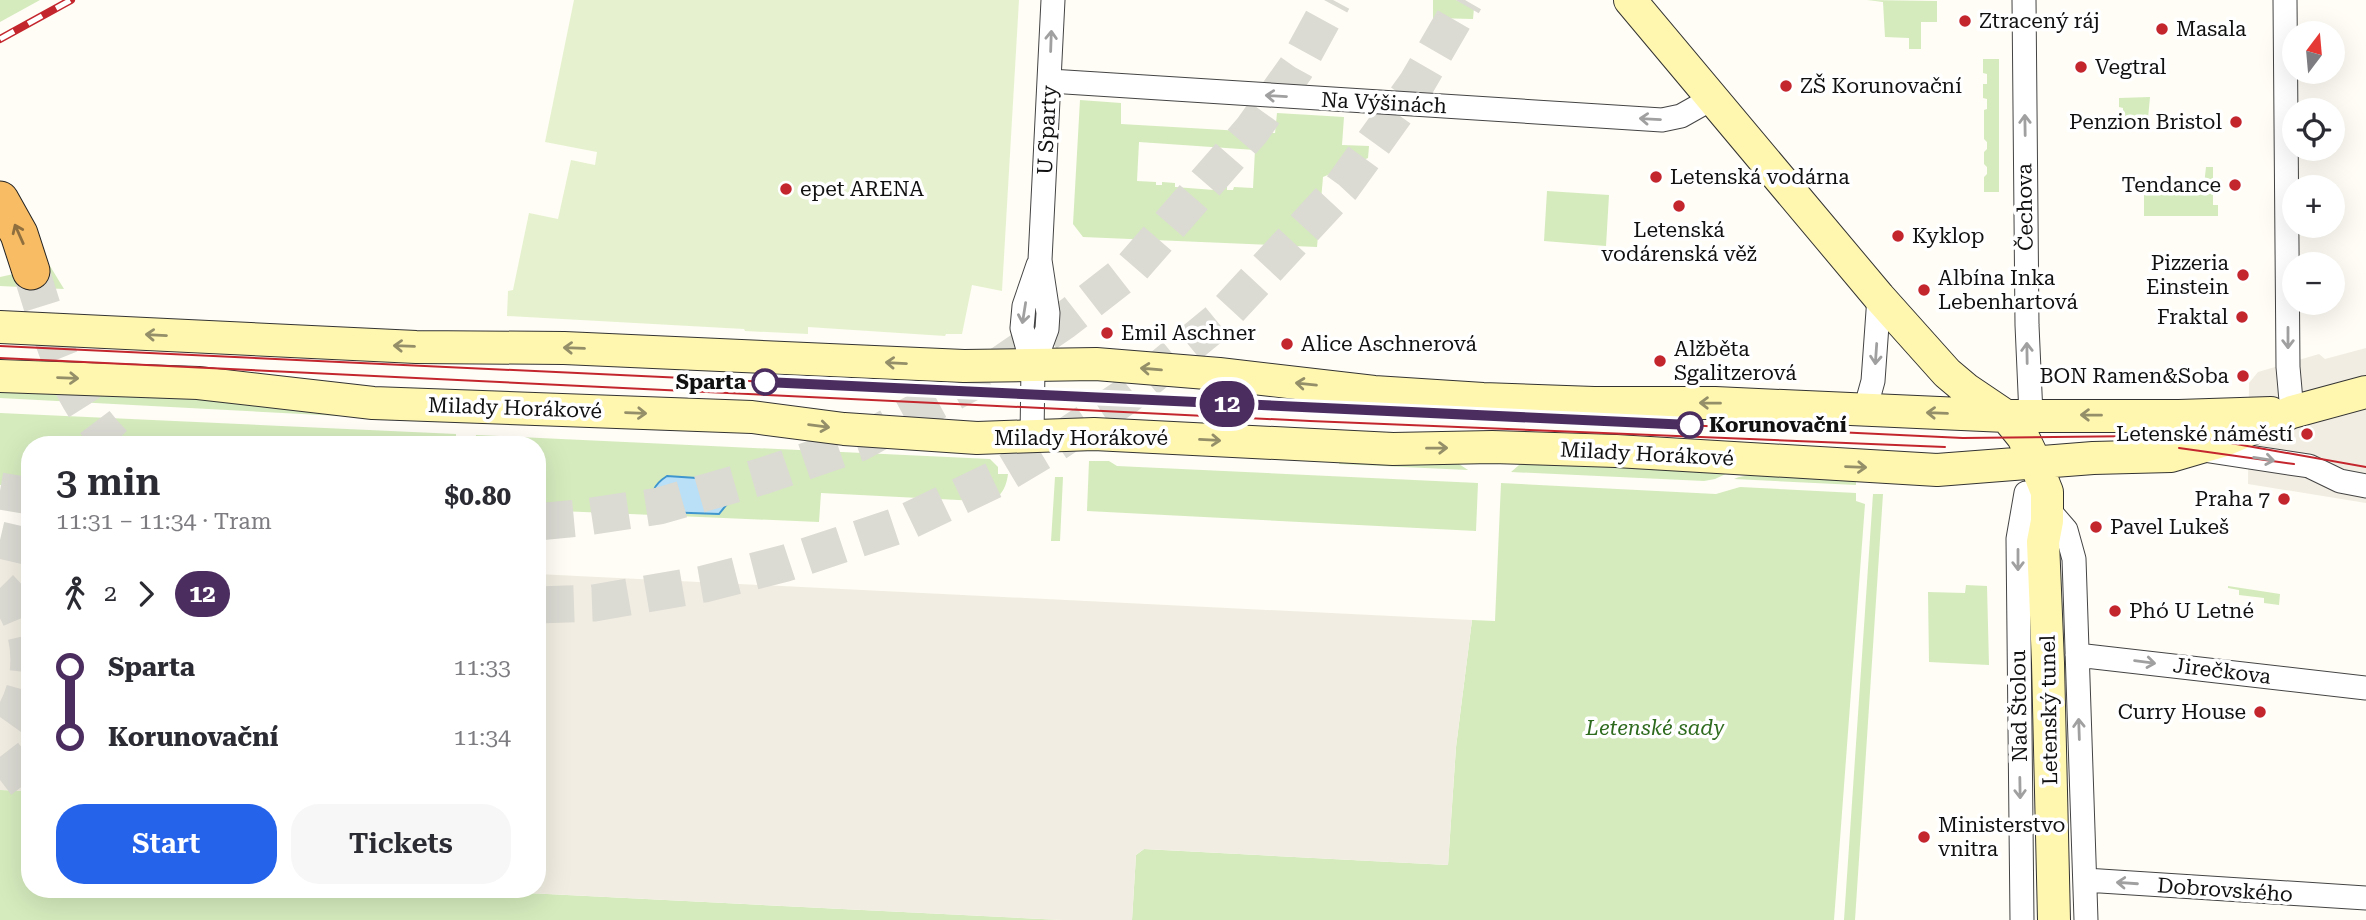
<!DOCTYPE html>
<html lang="en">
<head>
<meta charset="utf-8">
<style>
  :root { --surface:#fff; --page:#f7f7f7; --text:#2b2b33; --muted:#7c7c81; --accent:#2563eb }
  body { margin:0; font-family:"Roboto Serif",serif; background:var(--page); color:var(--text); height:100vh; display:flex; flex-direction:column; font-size:26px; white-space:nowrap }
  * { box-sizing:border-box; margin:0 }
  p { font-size:23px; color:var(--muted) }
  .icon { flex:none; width:38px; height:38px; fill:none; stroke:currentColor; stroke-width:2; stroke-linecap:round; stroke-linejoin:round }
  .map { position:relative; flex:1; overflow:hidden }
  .details { position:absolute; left:21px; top:436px; width:525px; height:462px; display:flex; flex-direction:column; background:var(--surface); border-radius:28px; box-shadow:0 7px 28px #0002 }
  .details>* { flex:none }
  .badge { padding:0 14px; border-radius:23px; font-size:24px; line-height:46px }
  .needle { width:46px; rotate:16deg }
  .tools { position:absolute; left:2282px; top:21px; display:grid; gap:14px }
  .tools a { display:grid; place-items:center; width:63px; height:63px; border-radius:50%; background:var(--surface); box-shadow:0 7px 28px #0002; font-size:35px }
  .map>.badge { position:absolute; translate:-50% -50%; box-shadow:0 0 0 4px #fff }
  .legs { display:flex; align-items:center; gap:10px; height:77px; padding:0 35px; font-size:23px }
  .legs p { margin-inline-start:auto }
  .head { display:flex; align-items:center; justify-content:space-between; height:119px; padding:0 35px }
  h1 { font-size:38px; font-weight:600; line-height:52px }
  .button { display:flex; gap:14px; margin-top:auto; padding:14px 35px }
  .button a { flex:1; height:80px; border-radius:28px; background:var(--accent); color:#fff; font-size:28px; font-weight:600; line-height:80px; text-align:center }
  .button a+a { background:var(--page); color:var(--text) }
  ul { padding:0 35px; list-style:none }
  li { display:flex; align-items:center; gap:24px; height:70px; font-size:26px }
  li i { display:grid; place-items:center; width:10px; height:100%; margin:0 9px; background:currentColor }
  li i::after { content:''; width:18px; height:18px; margin:-9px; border:5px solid; border-radius:50%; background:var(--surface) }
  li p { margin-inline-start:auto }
  li:first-child i { background:linear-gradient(#0000 50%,currentColor 0) }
  li:last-child i { background:linear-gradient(currentColor 50%,#0000 0) }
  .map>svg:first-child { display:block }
</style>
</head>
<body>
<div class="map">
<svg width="2366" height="920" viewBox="0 0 2366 920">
  <rect width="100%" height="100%" fill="#fffdf5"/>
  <path fill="#d5ebbd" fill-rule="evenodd" d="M 0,0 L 40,0 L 0,22 Z
    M 1433,0 L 1456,0 L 1474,8 L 1473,19 L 1433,18 Z
    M 1867,0 L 1937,1 L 1937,22 L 1921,22 L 1921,49 L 1909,49 L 1909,38 L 1885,37 L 1883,2 Z
    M 1983,59 L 1999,59 L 1999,192 L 1984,192 L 1984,177 L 1987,174 L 1987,167 L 1984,164 L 1984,152 L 1987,149 L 1987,142 L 1984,139 L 1984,110 L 1987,109 L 1987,99 L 1983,98 L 1983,84 L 1987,84 L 1987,74 L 1983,73 Z
    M 2150,97 L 2147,129 L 2123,129 L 2123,108 L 2119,107 L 2119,98 Z
    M 1080,100 L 1121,103 L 1121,124 L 1275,133 L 1277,113 L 1344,117 L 1342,145 L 1369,146 L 1368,158 L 1323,177 L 1317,247 L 1083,237 L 1073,224 ZM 1139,142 L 1255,150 L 1253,188 L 1234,187 L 1233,190 L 1227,190 L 1227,187 L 1215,186 L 1214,190 L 1175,187 L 1175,183 L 1162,182 L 1162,185 L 1156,185 L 1156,182 L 1137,181 Z
    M 2206,167 L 2213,167 L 2213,205 L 2218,205 L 2218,216 L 2144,216 L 2144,185 L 2163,185 L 2163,189 L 2168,195 L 2176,195 L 2182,189 L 2181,185 L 2204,185 Z
    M 1547,191 L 1609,195 L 1606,246 L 1544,241 Z
    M 50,266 L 64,289 L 0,286 L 0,277 Z
    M 0,386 L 178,395 L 453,420 L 454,422 L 0,398 Z
    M 0,413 L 456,434 L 456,444 L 30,444 L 30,486 L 0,485 Z
    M 476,435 L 990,459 L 998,467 L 998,474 L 1008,474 C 1006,491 997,504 978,503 L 978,501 L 821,493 L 819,522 L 537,510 L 537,444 L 475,444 Z
    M 1339,458 L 1456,462 L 1468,470 L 1339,464 Z
    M 1089,461 L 1109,461 L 1117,466 L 1478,483 L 1476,531 L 1087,511 Z
    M 1534,461 L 1732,471 L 1715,479 L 1704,481 L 1511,472 L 1519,465 Z
    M 1791,473 L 1856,477 L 1856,485 L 1734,479 C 1747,473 1775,475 1791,473 Z
    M 1055,477 L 1063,477 L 1060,541 L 1051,541 Z
    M 1501,483 L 1716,494 L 1740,487 L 1856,493 L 1856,501 L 1865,504 L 1834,920 L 1132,920 L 1136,855 L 1144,849 L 1448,865 L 1456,747 L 1472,620 L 1495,621 Z
    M 1873,494 L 1883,494 L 1855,920 L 1844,920 Z
    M 1966,585 L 1987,586 L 1989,665 L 1929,662 L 1928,592 L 1965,593 Z
    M 2228,586 L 2280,594 L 2279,605 L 2264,603 L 2264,598 L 2239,595 L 2239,590 L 2228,588 Z
    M 0,790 L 30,791 L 30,889 L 447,889 L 1062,920 L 0,920 Z"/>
  <path fill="#e6f2cf" d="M 574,0 L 1019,0 L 1002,291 L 972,285 L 962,334 L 946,334 L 945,336 L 808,327 L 808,334 L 745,331 L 744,329 L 507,316 L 508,291 L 513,290 L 529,213 L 558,219 L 571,160 L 595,165 L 597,152 L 545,142 Z"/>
  <path fill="#f1ede2" d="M 2366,348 L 2366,503 L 2248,484 L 2249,383 L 2258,372 L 2319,354 L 2325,359 Z
    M 0,547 L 30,549 L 30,791 L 0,790 Z
    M 537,574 L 1472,620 L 1456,747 L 1448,865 L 1144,849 L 1136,855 L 1132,920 L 1062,920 L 447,889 L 537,889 Z"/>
  <path fill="#b9e0f7" stroke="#3f96cf" stroke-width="2" d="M 667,476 L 726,480 L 732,487 L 731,499 L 719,514 L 663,512 L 656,508 C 650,493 653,485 667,476 Z"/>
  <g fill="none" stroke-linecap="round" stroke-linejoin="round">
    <path stroke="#dbdad3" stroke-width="37" stroke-dasharray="37 18" stroke-linecap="butt" d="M 31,271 C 51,333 66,397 114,444
      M 0,491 L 30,496
      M 537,522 L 579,518 L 659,506 L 763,476 L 859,443 L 987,374 L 1064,321 L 1132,268 L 1252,130 L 1296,68 L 1333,0
      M 0,540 L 30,547
      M 0,588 C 40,628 37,694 0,734
      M 537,605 L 594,603 L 704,584 L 786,563 L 900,525 L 994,480 L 1056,443 L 1128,395 L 1218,321 L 1342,187 L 1417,83 L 1465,0
      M 0,780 L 30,757"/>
    <defs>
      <path id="minor" d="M 2024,0 L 2027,325 L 2031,415
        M 2285,0 L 2288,367 L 2292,412
        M 1050,81 L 1662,120 L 1681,116 L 1713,98
        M 1033,367 L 1047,329 L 1048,313 L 1040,260 L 1053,0
        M 1865,410 L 1873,381 L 1879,297
        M 1032,436 L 1033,367 L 1022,328 L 1024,306 L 1038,265
        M 2203,450 L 2309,466 L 2340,481 L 2366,486
        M 2047,508 L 2066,530 L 2074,559 L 2086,920
        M 2077,655 L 2366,688
        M 2085,880 L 2366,898
        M 2022,920 L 2018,539 L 2026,493"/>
      <path id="secondary" d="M 1630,0 L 1879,297 L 1947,373 L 1966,389 L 2006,416 L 2023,437 L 2035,462 L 2047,492 L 2047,521 L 2043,542 L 2048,663 L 2054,920
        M 0,327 L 416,347 L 564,348 L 964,366 L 1096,364 L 1219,374 L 1374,392 L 1483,399 L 1594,403 L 1715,403 L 2006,416 L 2179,416 L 2271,413
        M 0,376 L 198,383 L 373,403 L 752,417 L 844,429 L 977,438 L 1094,434 L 1393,449 L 1492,447 L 1616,451 L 1937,470 L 2093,458 L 2171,456 L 2222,441 L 2292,412 L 2366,392"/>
      <path id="trunk" d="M 0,200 L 19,234 L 31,271"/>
    </defs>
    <use href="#minor" stroke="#444" stroke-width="25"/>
    <use href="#secondary" stroke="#333" stroke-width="34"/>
    <use href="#trunk" stroke="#222" stroke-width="39"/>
    <use href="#minor" stroke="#fff" stroke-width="23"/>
    <use href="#secondary" stroke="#fff6b0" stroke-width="32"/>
    <use href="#trunk" stroke="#f7bc64" stroke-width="37"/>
    <path stroke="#c4262e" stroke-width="2" d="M 0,346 L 1963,438 L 2142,436 L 2208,439 L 2366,467
      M 0,358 L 1310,421 L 1945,447
      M 2179,448 L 2294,464"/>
    <defs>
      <path id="rail" d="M 0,39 L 71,0"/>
    </defs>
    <use href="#rail" stroke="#c4262e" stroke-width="8"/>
    <use href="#rail" stroke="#fff" stroke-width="5" stroke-dasharray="16" stroke-linecap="butt"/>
  </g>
  <defs><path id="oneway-shaft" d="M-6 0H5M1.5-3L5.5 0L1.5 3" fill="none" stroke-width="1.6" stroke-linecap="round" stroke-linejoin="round" transform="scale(1.75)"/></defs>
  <g stroke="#a0a0a0">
    <use href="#oneway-shaft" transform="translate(1051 41) rotate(-88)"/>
    <use href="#oneway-shaft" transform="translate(1276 96) rotate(-177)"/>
    <use href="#oneway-shaft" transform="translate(1650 119) rotate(-177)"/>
    <use href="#oneway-shaft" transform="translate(2025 125) rotate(-91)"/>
    <use href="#oneway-shaft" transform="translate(1024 313) rotate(99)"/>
    <use href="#oneway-shaft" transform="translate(2288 338) rotate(90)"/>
    <use href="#oneway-shaft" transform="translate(2027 353) rotate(-91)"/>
    <use href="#oneway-shaft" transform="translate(1876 354) rotate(94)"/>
    <use href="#oneway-shaft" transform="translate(2264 459) rotate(9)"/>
    <use href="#oneway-shaft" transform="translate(2018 560) rotate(90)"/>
    <use href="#oneway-shaft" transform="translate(2145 662) rotate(7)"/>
    <use href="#oneway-shaft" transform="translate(2079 729) rotate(-92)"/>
    <use href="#oneway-shaft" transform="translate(2020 788) rotate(89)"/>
    <use href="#oneway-shaft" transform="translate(2127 883) rotate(-176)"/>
  </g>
  <use stroke="#906f3f" href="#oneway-shaft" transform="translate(19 234) rotate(-114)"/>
  <g stroke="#948f68">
    <use href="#oneway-shaft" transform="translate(156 335) rotate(-177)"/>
    <use href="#oneway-shaft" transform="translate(404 346) rotate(-178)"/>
    <use href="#oneway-shaft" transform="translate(574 348) rotate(-178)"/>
    <use href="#oneway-shaft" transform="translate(896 363) rotate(-177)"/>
    <use href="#oneway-shaft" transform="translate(1151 369) rotate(-175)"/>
    <use href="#oneway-shaft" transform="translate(68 378) rotate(2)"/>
    <use href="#oneway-shaft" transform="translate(1306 384) rotate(-174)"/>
    <use href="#oneway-shaft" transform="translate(1710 403) rotate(-179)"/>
    <use href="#oneway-shaft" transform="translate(636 413) rotate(2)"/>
    <use href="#oneway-shaft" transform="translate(1937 413) rotate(-178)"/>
    <use href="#oneway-shaft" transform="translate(2091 415) rotate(-179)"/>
    <use href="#oneway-shaft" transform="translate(819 426) rotate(7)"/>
    <use href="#oneway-shaft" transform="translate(1210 440) rotate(3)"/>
    <use href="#oneway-shaft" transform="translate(1437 448) rotate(-1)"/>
    <use href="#oneway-shaft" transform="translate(1856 467) rotate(2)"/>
  </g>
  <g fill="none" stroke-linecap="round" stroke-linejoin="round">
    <defs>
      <path id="line-1" d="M 765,382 L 1690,425"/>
    </defs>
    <use href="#line-1" stroke="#fff" stroke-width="16"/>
    <use href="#line-1" stroke="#4c2d5f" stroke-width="10"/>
  </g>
  <g fill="#c4262e" stroke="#fff" stroke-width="2.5">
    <circle cx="1965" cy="21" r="7"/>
    <circle cx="2162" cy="29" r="7"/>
    <circle cx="2081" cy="67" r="7"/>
    <circle cx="1786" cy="86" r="7"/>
    <circle cx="2236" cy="122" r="7"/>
    <circle cx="1656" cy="177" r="7"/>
    <circle cx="2235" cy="185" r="7"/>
    <circle cx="786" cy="189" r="7"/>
    <circle cx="1679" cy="206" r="7"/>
    <circle cx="1898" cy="236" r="7"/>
    <circle cx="2243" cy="275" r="7"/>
    <circle cx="1924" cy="290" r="7"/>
    <circle cx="2242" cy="317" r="7"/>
    <circle cx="1107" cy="333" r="7"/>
    <circle cx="1287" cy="344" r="7"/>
    <circle cx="1660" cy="361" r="7"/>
    <circle cx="2243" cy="376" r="7"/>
    <circle cx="2307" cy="434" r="7"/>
    <circle cx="2284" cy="499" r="7"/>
    <circle cx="2096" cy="527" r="7"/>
    <circle cx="2115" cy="611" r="7"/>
    <circle cx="2260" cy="712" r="7"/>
    <circle cx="1924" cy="837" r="7"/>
  </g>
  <g fill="#fff" stroke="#4c2d5f" stroke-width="3.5">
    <circle cx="765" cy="382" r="12"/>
    <circle cx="1690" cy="425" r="12"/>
  </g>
  <g text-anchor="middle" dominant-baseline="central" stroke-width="7" stroke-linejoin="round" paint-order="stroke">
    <g font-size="21" fill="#111" stroke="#fff" text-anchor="start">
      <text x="1979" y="21">Ztracený ráj</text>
      <text x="2176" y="29">Masala</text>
      <text x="2095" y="67">Vegtral</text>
      <text x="1800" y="86">ZŠ Korunovační</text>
      <text x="2222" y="122" text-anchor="end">Penzion Bristol</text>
      <text x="1670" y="177">Letenská vodárna</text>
      <text x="2221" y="185" text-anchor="end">Tendance</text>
      <text x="800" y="189">epet ARENA</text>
      <text x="1679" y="230" text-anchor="middle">Letenská<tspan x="1679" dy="24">vodárenská věž</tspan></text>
      <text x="1912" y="236">Kyklop</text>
      <text x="2229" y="263" text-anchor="end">Pizzeria<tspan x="2229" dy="24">Einstein</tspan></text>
      <text x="1938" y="278">Albína Inka<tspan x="1938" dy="24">Lebenhartová</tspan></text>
      <text x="2228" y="317" text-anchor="end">Fraktal</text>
      <text x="1121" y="333">Emil Aschner</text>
      <text x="1301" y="344">Alice Aschnerová</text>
      <text x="1674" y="349">Alžběta<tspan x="1674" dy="24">Sgalitzerová</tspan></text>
      <text x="2229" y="376" text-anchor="end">BON Ramen&amp;Soba</text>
      <text x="2293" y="434" text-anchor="end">Letenské náměstí</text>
      <text x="2270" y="499" text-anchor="end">Praha 7</text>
      <text x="2110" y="527">Pavel Lukeš</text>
      <text x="2129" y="611">Phó U Letné</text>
      <text x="2246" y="712" text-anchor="end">Curry House</text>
      <text x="1938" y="825">Ministerstvo<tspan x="1938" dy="24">vnitra</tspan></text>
    </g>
    <g font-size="21" fill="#111" stroke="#fff">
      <text transform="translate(1384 103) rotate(3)">Na Výšinách</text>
      <text transform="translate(1047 130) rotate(-87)">U Sparty</text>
      <text transform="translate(2025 207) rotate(-91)">Čechova</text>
      <text transform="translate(515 408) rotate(2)">Milady Horákové</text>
      <text x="1081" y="438">Milady Horákové</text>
      <text transform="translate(1647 454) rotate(3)">Milady Horákové</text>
      <text transform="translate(2222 671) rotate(7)">Jirečkova</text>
      <text transform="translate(2019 706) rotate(-91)">Nad Štolou</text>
      <text transform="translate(2049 710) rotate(-91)">Letenský tunel</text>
      <text transform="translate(2225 890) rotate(4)">Dobrovského</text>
    </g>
    <g font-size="21" font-weight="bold" fill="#111" stroke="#fff" text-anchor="end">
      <text x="746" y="382">Sparta</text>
      <text x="1709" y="425" text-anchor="start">Korunovační</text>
    </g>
    <g font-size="21" font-style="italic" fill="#2f6b1f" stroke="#fff">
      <text x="1655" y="728">Letenské sady</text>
    </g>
  </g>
</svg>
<div class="tools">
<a><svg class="needle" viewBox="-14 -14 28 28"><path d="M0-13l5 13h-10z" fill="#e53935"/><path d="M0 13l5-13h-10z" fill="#7c7c81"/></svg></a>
<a><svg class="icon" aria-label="locate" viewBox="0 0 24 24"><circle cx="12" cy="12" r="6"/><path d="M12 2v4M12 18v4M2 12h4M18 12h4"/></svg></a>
<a>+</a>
<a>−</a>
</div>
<b class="badge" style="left:1227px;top:404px;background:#4c2d5f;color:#fff">12</b>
<section class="details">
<div class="head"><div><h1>3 min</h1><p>11:31 – 11:34 · Tram</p></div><b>$0.80</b></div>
<div class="legs"><svg class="icon" aria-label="walk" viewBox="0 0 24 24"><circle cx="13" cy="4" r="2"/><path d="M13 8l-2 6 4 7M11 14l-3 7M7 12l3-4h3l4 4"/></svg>2<svg class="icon" aria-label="forward" viewBox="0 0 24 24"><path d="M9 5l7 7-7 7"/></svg><b class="badge" style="background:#4c2d5f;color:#fff">12</b></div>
<ul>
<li><i style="color:#4c2d5f"></i><b>Sparta</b><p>11:33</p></li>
<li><i style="color:#4c2d5f"></i><b>Korunovační</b><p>11:34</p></li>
</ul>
<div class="button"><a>Start</a><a>Tickets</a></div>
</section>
</div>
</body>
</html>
